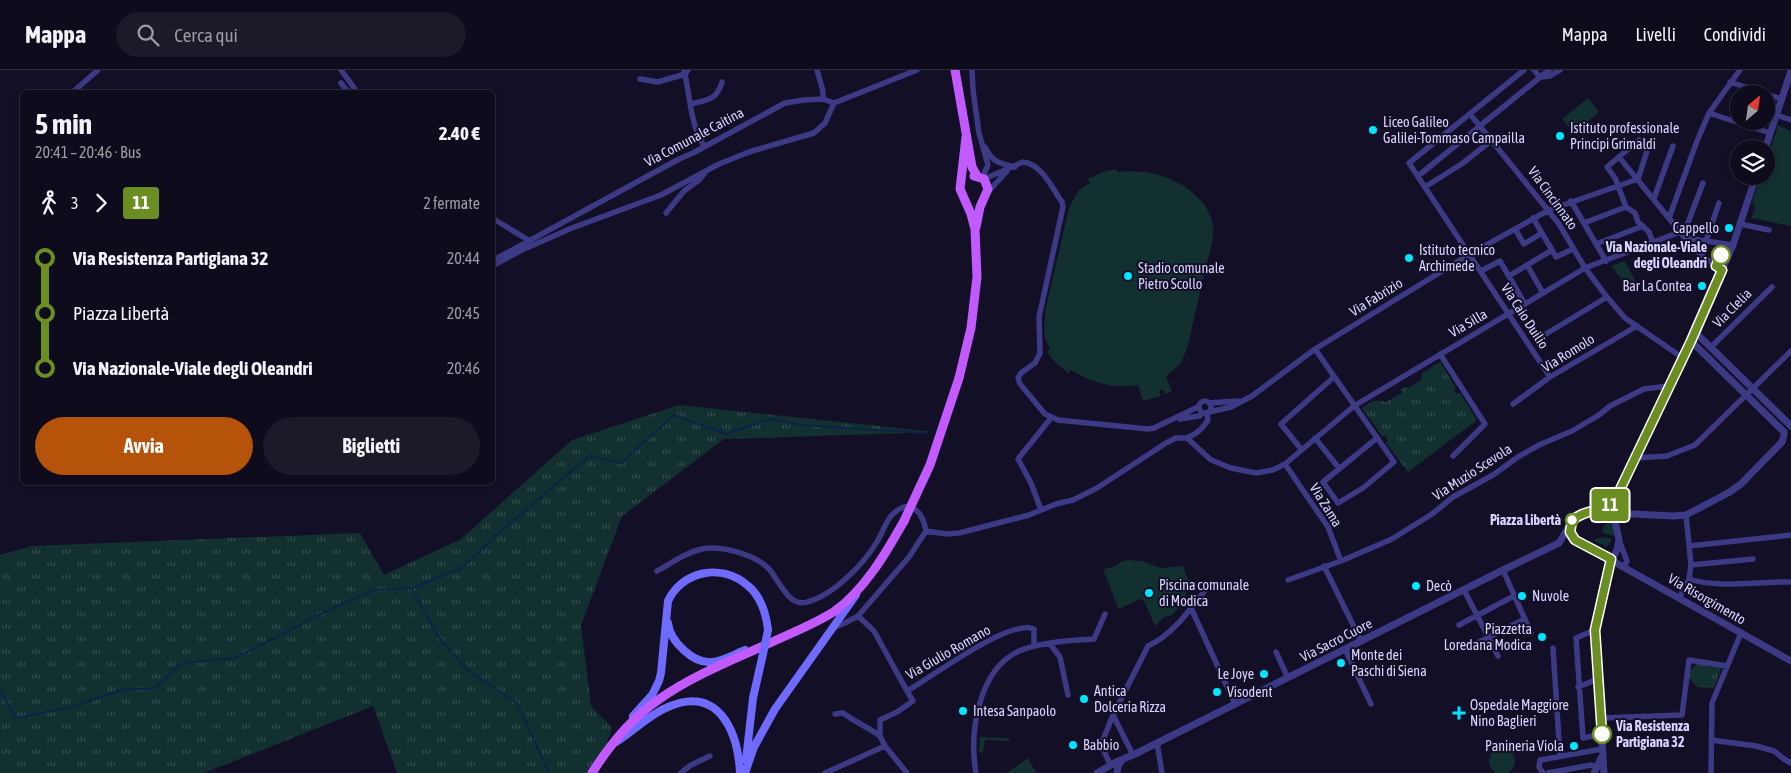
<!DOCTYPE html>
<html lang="it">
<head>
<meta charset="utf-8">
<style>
  :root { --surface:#0e0b1c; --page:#1c1929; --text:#f1f3f6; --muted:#9b9ba3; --line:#2e2b3b; --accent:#b45309 }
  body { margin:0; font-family:"Asap Condensed",sans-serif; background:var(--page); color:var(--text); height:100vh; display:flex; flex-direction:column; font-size:19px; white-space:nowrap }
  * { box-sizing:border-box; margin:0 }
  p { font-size:16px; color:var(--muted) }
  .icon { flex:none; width:28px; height:28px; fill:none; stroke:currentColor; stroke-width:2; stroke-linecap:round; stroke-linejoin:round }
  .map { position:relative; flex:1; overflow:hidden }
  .side { position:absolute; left:20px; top:20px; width:475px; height:395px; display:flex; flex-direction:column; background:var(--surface); border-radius:8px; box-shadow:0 2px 8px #0003,0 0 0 1px var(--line) }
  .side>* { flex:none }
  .badge { padding:0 10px; border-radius:4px; font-size:18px; line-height:32px }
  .needle { width:32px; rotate:29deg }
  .tools { position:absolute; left:1730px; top:15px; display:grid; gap:10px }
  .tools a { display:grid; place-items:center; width:45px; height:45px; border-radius:50%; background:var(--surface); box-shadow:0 2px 8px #0003,0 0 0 1px var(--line); font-size:25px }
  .map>.badge { position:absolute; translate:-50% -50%; box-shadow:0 0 0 2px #fff }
  .legs { display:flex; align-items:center; gap:8px; height:55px; padding:0 15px; font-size:16px }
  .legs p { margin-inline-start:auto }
  .headline { display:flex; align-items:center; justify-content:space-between; height:85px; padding:0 15px }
  h1 { font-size:28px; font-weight:700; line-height:38px }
  .cta { display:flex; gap:10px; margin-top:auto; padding:10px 15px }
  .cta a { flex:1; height:58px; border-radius:30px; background:var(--accent); color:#fff; font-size:20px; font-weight:700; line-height:58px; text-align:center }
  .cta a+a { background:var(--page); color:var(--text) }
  ul { padding:0 15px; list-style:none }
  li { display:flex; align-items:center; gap:18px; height:55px; font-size:19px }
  li i { display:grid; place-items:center; width:8px; height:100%; margin:0 6px; background:currentColor }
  li i::after { content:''; width:12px; height:12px; margin:-6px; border:4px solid; border-radius:50%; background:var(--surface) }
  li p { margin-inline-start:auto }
  li:first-child i { background:linear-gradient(#0000 50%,currentColor 0) }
  li:last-child i { background:linear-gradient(currentColor 50%,#0000 0) }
  header { display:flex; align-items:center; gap:30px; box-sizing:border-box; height:70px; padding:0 25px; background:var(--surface); border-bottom:1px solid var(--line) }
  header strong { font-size:24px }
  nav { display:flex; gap:28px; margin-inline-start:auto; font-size:18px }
  .search { width:350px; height:45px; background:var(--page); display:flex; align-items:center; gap:12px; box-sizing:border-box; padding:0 18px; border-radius:28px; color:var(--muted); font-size:19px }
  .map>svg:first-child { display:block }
</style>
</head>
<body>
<header>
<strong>Mappa</strong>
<div class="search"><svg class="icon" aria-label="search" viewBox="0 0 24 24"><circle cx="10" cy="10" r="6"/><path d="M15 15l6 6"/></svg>Cerca qui</div>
<nav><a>Mappa</a><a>Livelli</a><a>Condividi</a></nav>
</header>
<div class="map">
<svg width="1791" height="703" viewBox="0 0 1791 703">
  <defs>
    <pattern id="grass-tufts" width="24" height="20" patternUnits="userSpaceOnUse" patternTransform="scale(1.25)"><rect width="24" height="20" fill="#12302f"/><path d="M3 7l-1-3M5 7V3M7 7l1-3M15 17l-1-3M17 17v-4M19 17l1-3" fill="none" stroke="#344d4e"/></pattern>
  </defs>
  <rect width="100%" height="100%" fill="#130f26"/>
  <path fill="url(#grass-tufts)" d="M 1440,292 L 1456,318 L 1454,320 L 1456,323 L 1460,323 L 1477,350 L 1408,402 L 1386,373 L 1388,370 L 1385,366 L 1382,366 L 1362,338 C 1371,331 1375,329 1386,332 L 1402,323 L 1401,319 L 1406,317 L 1409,318 L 1421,310 L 1422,303 Z
    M 679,335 L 935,362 L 724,369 L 622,446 L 581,555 L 591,636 L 612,658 L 597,703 L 397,703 L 373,636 L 204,703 L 0,703 L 0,485 L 32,476 L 360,463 L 384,505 L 461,469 L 572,370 Z
    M 1698,593 L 1720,597 L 1721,600 L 1714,618 L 1697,617 L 1689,608 L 1689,601 Z
    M 1028,688 L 1033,698 L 1037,701 L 1033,703 L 1007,703 Z"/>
  <path fill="#12302f" d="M 1588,28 L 1599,42 L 1574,63 L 1562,49 Z
    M 1777,55 L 1791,61 L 1791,156 L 1751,148 L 1755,139 L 1754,134 L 1752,133 L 1760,106 L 1766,106 L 1766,89 L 1777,60 Z
    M 1116,99 L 1118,102 C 1127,101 1135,101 1144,102 C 1172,105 1208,125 1213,155 C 1215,170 1208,186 1205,200 C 1199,226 1193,253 1187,279 L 1180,294 L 1166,306 L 1172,322 L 1165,324 L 1164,320 L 1159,320 L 1161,326 L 1143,331 L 1138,315 C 1113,319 1093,313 1071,300 L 1068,303 L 1053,290 L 1047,281 L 1050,279 L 1045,268 L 1044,257 L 1046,237 L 1069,138 L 1078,121 L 1090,113 L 1088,109 L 1103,102 Z
    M 1625,191 L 1640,219 L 1632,223 L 1611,196 Z
    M 1609,448 L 1613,456 L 1614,466 L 1603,463 L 1602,460 Z
    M 1602,467 L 1612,469 L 1607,477 L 1593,470 Z
    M 1128,490 L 1142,491 L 1160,498 L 1183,496 L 1188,509 L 1193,514 L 1186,522 L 1185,530 L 1172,545 L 1164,547 L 1155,556 L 1144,531 L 1140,529 L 1119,539 L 1117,535 L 1103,499 L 1116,496 L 1121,492 Z
    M 980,667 L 1009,668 L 1009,671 L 985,670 L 983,682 L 979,682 Z
    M1489 691a13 13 0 1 1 26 0a13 13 0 1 1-26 0Z"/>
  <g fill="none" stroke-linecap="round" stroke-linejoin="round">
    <path stroke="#0c2248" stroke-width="2" d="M 412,519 L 437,565 L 467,600 L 517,633 L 549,703
      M 0,620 L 16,648 L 71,637 L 125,619 L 154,619 L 182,593 L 235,588 L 335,537 L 374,520 L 412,518 L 462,498 L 494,467 L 589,386 L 621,393 L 674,345 L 726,364 L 770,349 L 801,355 L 926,363"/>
    <path stroke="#3d3a85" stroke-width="5.5" d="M 341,0 L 357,22
      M 684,0 C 690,25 690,54 704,76
      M 817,0 L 823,21 L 823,29
      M 972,0 L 973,20 L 979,63 L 988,95 L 982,108
      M 1524,0 L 1409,93 L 1550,307
      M 1534,0 L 1540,7
      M 1542,7 L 1550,6 L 1560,0
      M 640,9 L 658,12 L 685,4 L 688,0
      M 1730,12 L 1766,24
      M 341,13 L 348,22
      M 73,22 L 98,0
      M 1766,24 L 1782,29
      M 691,34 C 707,30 717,30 722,12
      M 1709,43 L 1770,63
      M 1470,44 L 1559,154 L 1585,198 L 1607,227 L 1625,248 L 1683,288
      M 1776,45 L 1791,50
      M 985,77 C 993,93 999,93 1015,97
      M 1619,87 L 1685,168 L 1701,185 L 1722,200
      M 1418,106 L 1549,0
      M 984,109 L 1023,92 C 1043,95 1051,117 1062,132 L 1063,137 L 1039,247 L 1040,283 L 1035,293 L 1021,303 L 1018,308 L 1020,314 L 1045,344 L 1058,350 L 1148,359 L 1154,358 L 1198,337
      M 1638,109 L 1647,81 L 1639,70 L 1607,97 L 1615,108 L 1626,137 L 1635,143 L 1638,152 L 1649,162 L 1653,173
      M 1425,117 L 1463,93 L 1492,70
      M 988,122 L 1007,101
      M 1654,128 L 1673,76
      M 1571,131 L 1606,191
      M 666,143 L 684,121 L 699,110 L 704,104
      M 492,148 L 530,171
      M 1533,148 L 1552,180
      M 1669,148 L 1697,71 L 1709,43 L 1740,0
      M 1584,153 L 1626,137
      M 1740,154 L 1769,160
      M 1515,159 L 1524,174 L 1542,163
      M 1683,166 L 1703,113
      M 1685,168 L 1733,175
      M 1706,171 L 1719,133
      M 1596,174 L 1643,156
      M 492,191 L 679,89 L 693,83 L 785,33 L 804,30 L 823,29 L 834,33 L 917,0
      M 1527,195 L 1543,223
      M 492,196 L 522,180 L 572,158 L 661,125 L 719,94 L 749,82 L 814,63 L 825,53 L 834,33
      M 1716,196 L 1725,174
      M 1481,201 L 1500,191 L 1525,234
      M 1509,206 L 1552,180 L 1556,187 L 1573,179
      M 1541,267 L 1607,227
      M 1711,277 L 1772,217
      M 1315,279 L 1394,392 L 1363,418 L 1338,433 L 1323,412 L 1377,368
      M 1440,284 L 1485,354 L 1453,386
      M1199 337a6 6 0 1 1 12 0a6 6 0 1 1-12 0Z
      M 1209,333 L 1238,331
      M 1513,334 L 1550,307 L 1637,256
      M 1209,342 L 1231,337 L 1252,326 L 1315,279 L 1470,184 L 1549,140 L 1638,109
      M 1180,349 L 1199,346 L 1203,343
      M 1187,368 C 1198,363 1202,359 1208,350 L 1207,343
      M 1315,368 L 1339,398
      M 1301,379 L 1281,354 L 1334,307
      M 1636,388 L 1667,386 L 1695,375 L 1791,281
      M 1285,394 L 1328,457 L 1341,491
      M 1041,440 L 1031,413 L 1018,389 L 1051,348
      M 926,461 L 946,464 L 959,463 L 1029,445 L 1056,434 L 1073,430 L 1097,418 L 1166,373 L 1176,368 L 1187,368 L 1211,390 L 1231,398 L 1256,403 L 1273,400 L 1285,394 L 1354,336 L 1585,198 L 1680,162
      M 1619,470 L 1627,491 L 1624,496
      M 1689,476 L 1791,465
      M 1691,495 L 1753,489
      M 1324,496 L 1361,571
      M 1503,500 L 1531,563
      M 657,501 C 670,494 683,484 698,480 C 718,474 755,484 769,499 C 779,510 789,538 807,532 C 834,525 865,493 878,470 C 883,462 886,450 893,444 C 911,427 923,443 926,461 L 909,487 L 858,546 L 845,553 L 835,557
      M 1689,509 C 1721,519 1757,511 1791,512
      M 1288,510 L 1341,491 L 1392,469 L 1432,444 L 1453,427 L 1493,405 L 1518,387 L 1539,375 L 1572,361 L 1599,345 L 1610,336 L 1644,319 L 1669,316
      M 1464,520 L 1498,586
      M 1679,528 L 1689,509 L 1691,495 L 1686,445
      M 1191,538 L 1235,634
      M 858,546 L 874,561 L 907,621
      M 1459,555 L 1514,526
      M 1595,560 L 1576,568 L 1583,668 L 1602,664
      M 1050,574 L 1060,587 L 1068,625
      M 1471,576 L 1525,549
      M 1553,578 L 1560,686
      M 1345,579 L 1371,634
      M 1276,582 L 1288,608
      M 1578,617 L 1598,609
      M 835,644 L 843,643 C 855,652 868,657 880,666
      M 1113,645 L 1133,685
      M 1601,648 L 1682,645 L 1689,590 L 1727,596
      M 1711,670 L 1756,676 L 1774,681 L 1784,689 L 1791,693
      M 1157,673 L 1162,703
      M 1110,694 L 1101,675 L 1113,645 L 1148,576 C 1172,565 1190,540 1206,519
      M 681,703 L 691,695 L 710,686
      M 825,703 L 885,676
      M 907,703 L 885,676 L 880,666 L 880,650 L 897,642 L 913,631 L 907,621 C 930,608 1010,548 1034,559 L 1034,576
      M 976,703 C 969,663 978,600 1019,581 C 1040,572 1071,570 1094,569 L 1105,544
      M 1543,703 L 1539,697 L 1540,690 L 1602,679
      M 1548,703 L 1591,695 L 1597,697
      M 1711,703 L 1712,633 L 1741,563"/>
    <path stroke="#3d3a85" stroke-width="7" d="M 1765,79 L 1791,1
      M 1695,262 L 1791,356
      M 1691,271 L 1784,362
      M 1594,442 L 1673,446 L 1686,445 L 1728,423 L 1741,414 L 1782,372 L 1784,365
      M 1571,454 L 1571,462 L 1575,470 L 1791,591
      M 1097,703 L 1116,692 L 1133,685 L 1503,500 L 1559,473 L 1572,451 L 1579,444 L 1614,433 L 1691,271 L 1722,200 L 1733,175 L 1756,106
      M 1117,703 L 1118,696 L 1122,690
      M 1594,703 L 1601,688
      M 1604,703 L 1595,560 L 1609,496 L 1617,480 L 1619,470 L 1613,442"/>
    <path stroke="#6f6bff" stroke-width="8" d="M 668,553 C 670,571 693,594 712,592 C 723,591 735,584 745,580
      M 633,646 L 652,625 L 659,611 L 661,603 L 668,531 C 682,501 721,493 747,515 C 761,526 766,542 768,560
      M 616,672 C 634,661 648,645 668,637 C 719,615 738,662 740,703
      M 746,690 L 753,628 L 763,584
      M 745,703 L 754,677 L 775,639 L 856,525"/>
    <path stroke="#c25bff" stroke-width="9" d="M 955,0 L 972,97 L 977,106
      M 974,106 L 984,109 L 988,119 L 980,137 L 976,157
      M 959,308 L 971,258 L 977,207 L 975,159 L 971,144 L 960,119 L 966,67
      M 592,703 C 609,676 632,648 658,630 C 692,606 732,590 770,573 C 791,563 815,554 835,541 C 865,519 886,483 904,451"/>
    <path stroke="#6f6bff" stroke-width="8" d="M 763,584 L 768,560"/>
    <path stroke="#c25bff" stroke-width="9" d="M 904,451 L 930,395 L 959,308"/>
  </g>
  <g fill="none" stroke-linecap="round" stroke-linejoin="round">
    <defs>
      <path id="line-1" d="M 1602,664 L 1595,560 L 1611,489 L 1575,470 L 1570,462 L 1572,451 C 1583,439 1604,442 1615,430 L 1691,271 L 1722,200 L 1716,196 L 1721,185"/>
    </defs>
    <use href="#line-1" stroke="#fff" stroke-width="11"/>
    <use href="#line-1" stroke="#6b8e23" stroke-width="8"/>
  </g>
  <g fill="#00e5ff" stroke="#130f26" stroke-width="2">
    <circle cx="1373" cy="60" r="5"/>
    <circle cx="1560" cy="66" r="5"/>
    <circle cx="1729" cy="158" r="5"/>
    <circle cx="1409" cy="188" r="5"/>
    <circle cx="1128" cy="206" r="5"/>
    <circle cx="1702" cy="216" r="5"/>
    <circle cx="1416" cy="516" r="5"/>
    <circle cx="1149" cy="523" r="5"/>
    <circle cx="1522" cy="526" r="5"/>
    <circle cx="1542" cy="567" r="5"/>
    <circle cx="1341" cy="593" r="5"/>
    <circle cx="1264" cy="604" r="5"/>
    <circle cx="1217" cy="622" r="5"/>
    <circle cx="1084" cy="629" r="5"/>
    <circle cx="963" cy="641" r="5"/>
    <path d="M1456.5 635.5h5v5h5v5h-5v5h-5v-5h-5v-5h5z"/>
    <circle cx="1073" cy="675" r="5"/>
    <circle cx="1574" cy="676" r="5"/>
  </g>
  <g fill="#fff" stroke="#6b8e23" stroke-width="2.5">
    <circle cx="1721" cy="185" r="9"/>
    <circle cx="1572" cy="450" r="6"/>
    <circle cx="1602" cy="664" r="9"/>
  </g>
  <g text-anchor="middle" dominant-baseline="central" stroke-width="4" stroke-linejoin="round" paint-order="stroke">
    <g font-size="14" fill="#d9d4ff" stroke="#130f26" text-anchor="start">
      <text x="1383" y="52">Liceo Galileo<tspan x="1383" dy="16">Galilei-Tommaso Campailla</tspan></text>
      <text x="1570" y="58">Istituto professionale<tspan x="1570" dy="16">Principi Grimaldi</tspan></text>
      <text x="1719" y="158" text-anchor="end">Cappello</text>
      <text x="1419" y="180">Istituto tecnico<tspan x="1419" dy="16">Archimede</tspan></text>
      <text x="1138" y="198">Stadio comunale<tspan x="1138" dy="16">Pietro Scollo</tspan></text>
      <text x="1692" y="216" text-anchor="end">Bar La Contea</text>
      <text x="1159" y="515">Piscina comunale<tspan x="1159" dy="16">di Modica</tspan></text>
      <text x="1426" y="516">Decò</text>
      <text x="1532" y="526">Nuvole</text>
      <text x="1532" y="559" text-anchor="end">Piazzetta<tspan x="1532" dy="16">Loredana Modica</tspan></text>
      <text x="1351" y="585">Monte dei<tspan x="1351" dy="16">Paschi di Siena</tspan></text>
      <text x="1254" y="604" text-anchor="end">Le Joye</text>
      <text x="1094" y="621">Antica<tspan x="1094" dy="16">Dolceria Rizza</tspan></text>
      <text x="1227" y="622">Visodent</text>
      <text x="1470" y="635">Ospedale Maggiore<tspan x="1470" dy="16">Nino Baglieri</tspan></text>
      <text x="973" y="641">Intesa Sanpaolo</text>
      <text x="1083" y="675">Babbio</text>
      <text x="1564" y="676" text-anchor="end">Panineria Viola</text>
    </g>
    <g font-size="14" fill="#d9d4ff" stroke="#130f26">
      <text transform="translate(694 67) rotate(-28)">Via Comunale Caitina</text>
      <text transform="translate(1553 128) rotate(54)">Via Cincinnato</text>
      <text transform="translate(1376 227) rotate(-32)">Via Fabrizio</text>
      <text transform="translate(1732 238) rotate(-45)">Via Clelia</text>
      <text transform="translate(1525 246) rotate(57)">Via Caio Duilio</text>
      <text transform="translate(1468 253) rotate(-30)">Via Silla</text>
      <text transform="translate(1568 283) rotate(-32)">Via Romolo</text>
      <text transform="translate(1472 402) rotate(-33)">Via Muzio Scevola</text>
      <text transform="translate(1326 435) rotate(58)">Via Zama</text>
      <text transform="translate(1707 529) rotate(30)">Via Risorgimento</text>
      <text transform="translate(1336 570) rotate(-27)">Via Sacro Cuore</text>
      <text transform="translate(948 582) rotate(-30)">Via Giulio Romano</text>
    </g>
    <g font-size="14" font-weight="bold" fill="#d9d4ff" stroke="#130f26" text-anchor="end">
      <text x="1707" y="177">Via Nazionale-Viale<tspan x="1707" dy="16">degli Oleandri</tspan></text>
      <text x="1561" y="450">Piazza Libertà</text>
      <text x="1616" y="656" text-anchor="start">Via Resistenza<tspan x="1616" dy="16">Partigiana 32</tspan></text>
    </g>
  </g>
</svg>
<div class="tools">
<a><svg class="needle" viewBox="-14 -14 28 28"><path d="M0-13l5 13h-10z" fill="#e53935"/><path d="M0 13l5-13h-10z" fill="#9b9ba3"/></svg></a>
<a><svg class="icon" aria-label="layers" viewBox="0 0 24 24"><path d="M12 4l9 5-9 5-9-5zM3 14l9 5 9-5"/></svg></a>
</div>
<b class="badge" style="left:1610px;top:435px;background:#6b8e23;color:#fff">11</b>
<section class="side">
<div class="headline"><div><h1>5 min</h1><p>20:41 – 20:46 · Bus</p></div><b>2.40 €</b></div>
<div class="legs"><svg class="icon" aria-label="walk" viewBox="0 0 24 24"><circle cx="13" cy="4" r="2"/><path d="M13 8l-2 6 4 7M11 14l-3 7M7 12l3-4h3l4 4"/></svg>3<svg class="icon" aria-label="forward" viewBox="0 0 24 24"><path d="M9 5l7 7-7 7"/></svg><b class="badge" style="background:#6b8e23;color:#fff">11</b><p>2 fermate</p></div>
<ul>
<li><i style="color:#6b8e23"></i><b>Via Resistenza Partigiana 32</b><p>20:44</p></li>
<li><i style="color:#6b8e23"></i><span>Piazza Libertà</span><p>20:45</p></li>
<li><i style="color:#6b8e23"></i><b>Via Nazionale-Viale degli Oleandri</b><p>20:46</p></li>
</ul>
<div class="cta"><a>Avvia</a><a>Biglietti</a></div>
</section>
</div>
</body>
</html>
